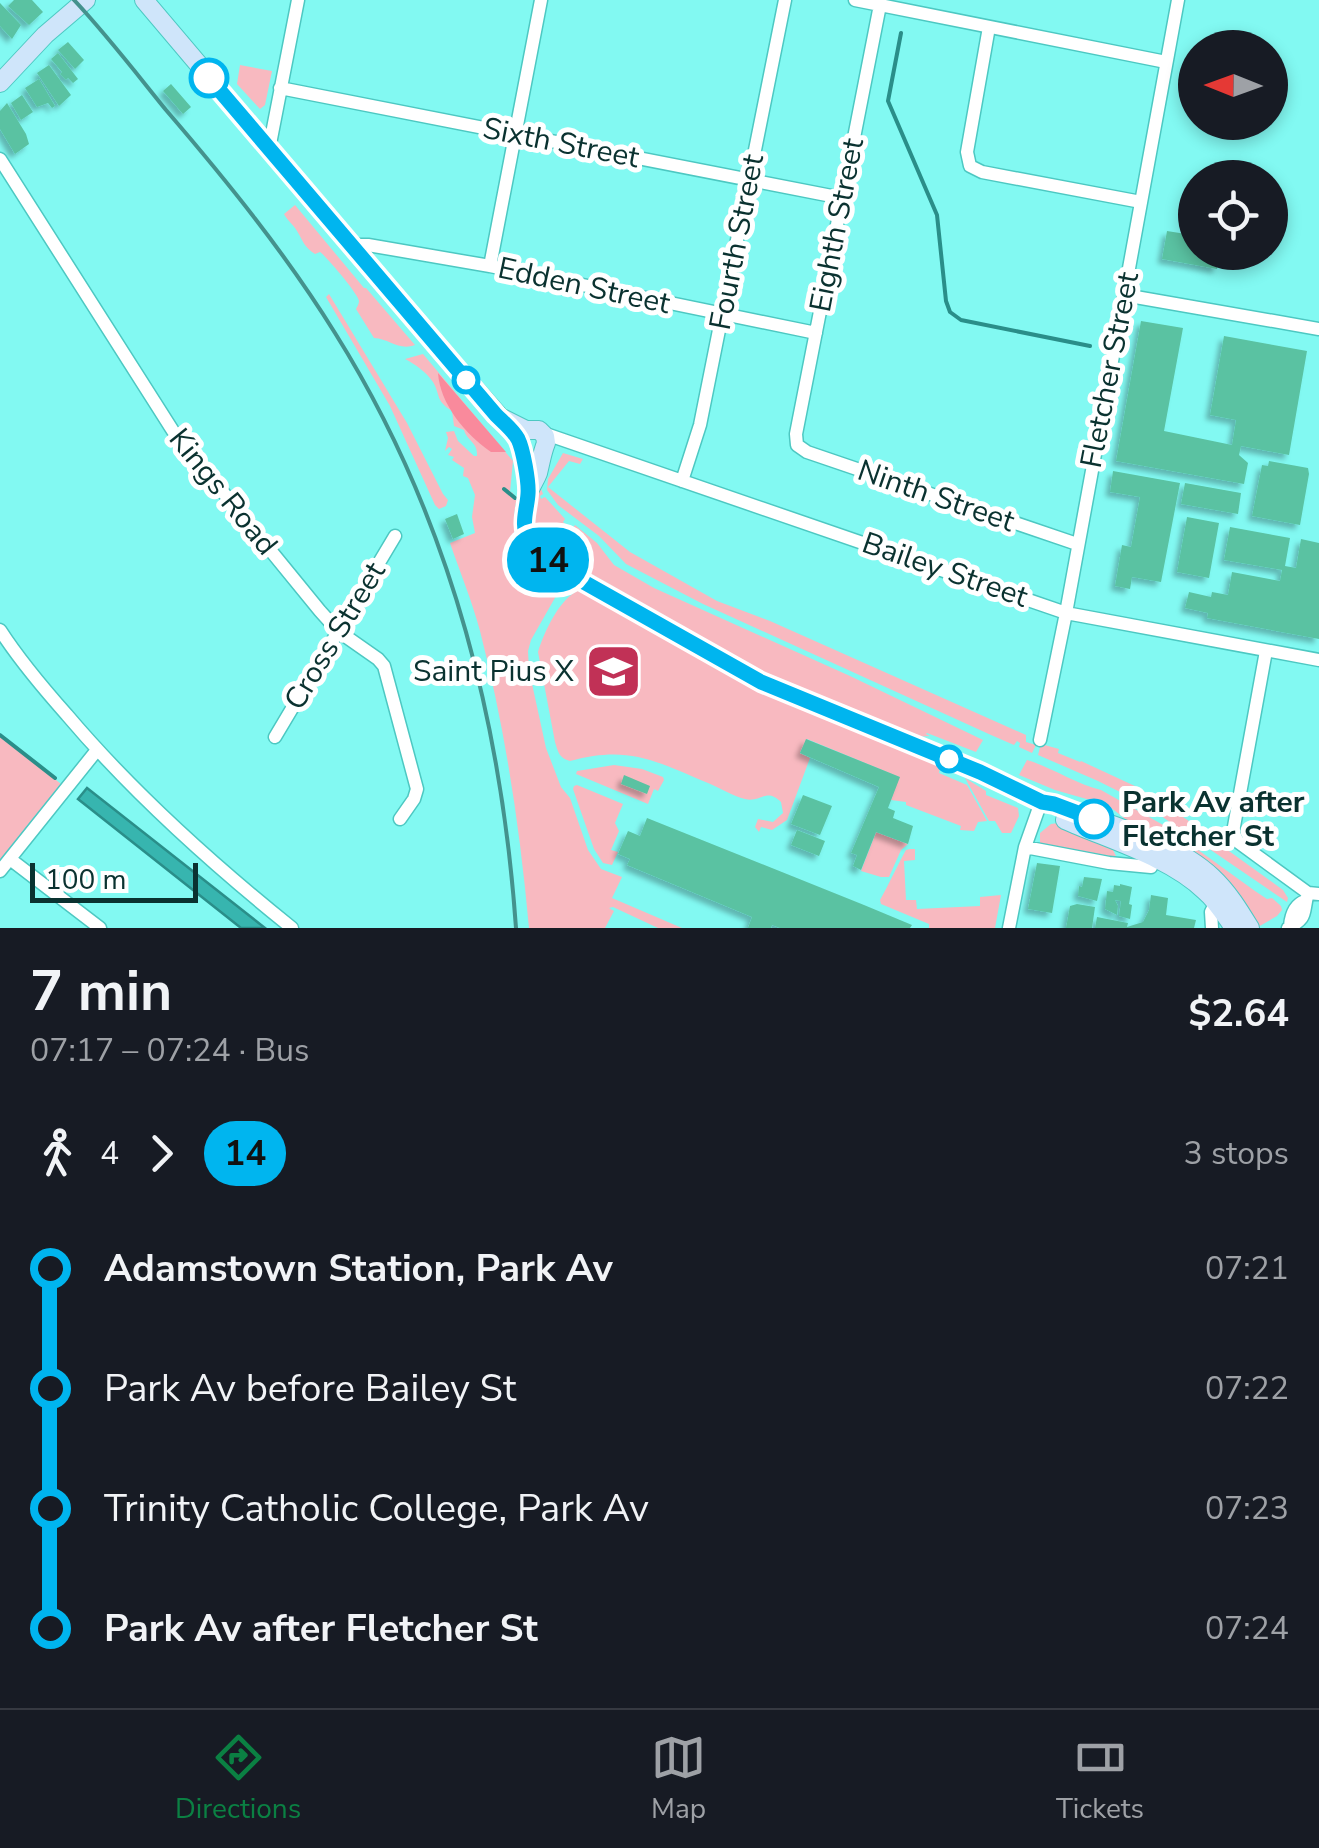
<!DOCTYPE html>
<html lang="en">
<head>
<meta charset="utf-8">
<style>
  :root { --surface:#171b24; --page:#20242c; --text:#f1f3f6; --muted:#9ea1a6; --line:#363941; --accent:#0b8043 }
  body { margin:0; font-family:"Nunito Sans",sans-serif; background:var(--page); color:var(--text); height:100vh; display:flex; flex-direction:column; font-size:38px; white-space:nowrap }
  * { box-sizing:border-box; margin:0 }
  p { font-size:32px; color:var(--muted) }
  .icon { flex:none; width:55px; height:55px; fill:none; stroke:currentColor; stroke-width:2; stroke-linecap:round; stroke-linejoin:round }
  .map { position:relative; height:928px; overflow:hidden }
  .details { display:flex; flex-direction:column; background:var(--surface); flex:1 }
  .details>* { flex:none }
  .badge { padding:0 20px; border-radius:32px; font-size:35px; line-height:65px }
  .needle { width:65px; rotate:271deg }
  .buttons { position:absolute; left:1178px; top:30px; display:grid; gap:20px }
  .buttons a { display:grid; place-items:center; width:110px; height:110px; border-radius:50%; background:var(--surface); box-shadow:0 5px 15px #0003; font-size:50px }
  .scale { position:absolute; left:30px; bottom:25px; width:168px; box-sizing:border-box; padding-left:10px; border:5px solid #0a3230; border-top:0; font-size:28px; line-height:35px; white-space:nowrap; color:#0a3230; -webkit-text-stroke:8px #fff; paint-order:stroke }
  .map>.badge { position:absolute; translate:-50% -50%; box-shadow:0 0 0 5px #fff }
  .legs { display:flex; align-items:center; gap:15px; height:110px; padding:0 30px; font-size:32px }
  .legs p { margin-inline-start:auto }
  .headline { display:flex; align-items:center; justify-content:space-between; height:170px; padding:0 30px }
  h1 { font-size:55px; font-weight:700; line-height:75px }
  ul { padding:0 30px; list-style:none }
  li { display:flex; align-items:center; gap:35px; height:120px; font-size:38px }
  li i { display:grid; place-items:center; width:15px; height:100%; margin:0 12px; background:currentColor }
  li i::after { content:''; width:25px; height:25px; margin:-12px; border:8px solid; border-radius:50%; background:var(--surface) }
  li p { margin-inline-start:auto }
  li:first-child i { background:linear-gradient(#0000 50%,currentColor 0) }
  li:last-child i { background:linear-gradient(currentColor 50%,#0000 0) }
  .menu { display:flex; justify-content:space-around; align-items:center; height:140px; border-top:2px solid var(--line); background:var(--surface); font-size:28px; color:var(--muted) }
  .menu a { display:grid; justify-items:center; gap:5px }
  .menu .on { color:var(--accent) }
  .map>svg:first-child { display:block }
</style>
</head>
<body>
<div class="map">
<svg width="1319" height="928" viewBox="0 0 1319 928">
  <defs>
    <filter id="shadow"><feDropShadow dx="-4.5" dy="4.5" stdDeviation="2.5" flood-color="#0004"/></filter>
  </defs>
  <rect width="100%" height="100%" fill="#82f9f2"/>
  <path fill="#f8b9c0" d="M 240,65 L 272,71 L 265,105 L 260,109 L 237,84 Z
    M 295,205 L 364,288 L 366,288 L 415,345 C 399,351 390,339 374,338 L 356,309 C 357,307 359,304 359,301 C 359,295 326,256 320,252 L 315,254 C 304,247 303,241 297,231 C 293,224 287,220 284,214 Z
    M 329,294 L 407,423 L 443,494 L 448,500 L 446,506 L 439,509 L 435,505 L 390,406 L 326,297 Z
    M 423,354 L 513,461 L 510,492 L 513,493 L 513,497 L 518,502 C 515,516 512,529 516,542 C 526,569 565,566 558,594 L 555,593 L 556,596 L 531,640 L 528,651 L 529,670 L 546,748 L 561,787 L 570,798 L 588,850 L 601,869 L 622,877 L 612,898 L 682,928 L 658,928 L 613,907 L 609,908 L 614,911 L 605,928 L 529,928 C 520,828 505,728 480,631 C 472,601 460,572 450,543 L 475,533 L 472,517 L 475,495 L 468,478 L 463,476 L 464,468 L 452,460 L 454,457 L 448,455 L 452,449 L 449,447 L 445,451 L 448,438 L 446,432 L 454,431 L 458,441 L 474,456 L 477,456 C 478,442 467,441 464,430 L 454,426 L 452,411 C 435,400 441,396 433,382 C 427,373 415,364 405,359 Z
    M 563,453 L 583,459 L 580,464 L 569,461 L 548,487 L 630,552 L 717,601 L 770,621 L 1026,735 L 1026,742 L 1036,745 L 1032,753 L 1019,747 L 1020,743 L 1017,741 L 1014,745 L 991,735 L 703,604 L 626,564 L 599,536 L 558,505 L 547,490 L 548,479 Z
    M 539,483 L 543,494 L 540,496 L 541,499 L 545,497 L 565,519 L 563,522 L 572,529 L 575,525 L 597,543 L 614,565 L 654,588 L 850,676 L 983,740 L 976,752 L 927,733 L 926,734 L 930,736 L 915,737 L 779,681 L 594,580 L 546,547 L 533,527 L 532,514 Z
    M 579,590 L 940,767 L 939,773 L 967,785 L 987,821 L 978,822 L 974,831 L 960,830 L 961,826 L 906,805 L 906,802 L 891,800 L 899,777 L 807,739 L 800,753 L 810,758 L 787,820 L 772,830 L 761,827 L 759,832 L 755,827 L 758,819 L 773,822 L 783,813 L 781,802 C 766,787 761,803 745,799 C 733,796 720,788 708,783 C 655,761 629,745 570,761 C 559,758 558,752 555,742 L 538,652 C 544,632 560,598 579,590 Z
    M 0,735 L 66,788 L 0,871 Z
    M 1041,744 L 1059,749 L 1058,753 L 1080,762 L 1081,761 L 1137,787 L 1215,838 L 1222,846 L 1283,890 L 1288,898 L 1287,902 L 1142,803 L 1098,781 L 1038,755 Z
    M 1027,760 C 1051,767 1076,784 1101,790 L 1165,826 L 1255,891 L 1267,899 L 1272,898 L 1281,906 L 1282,910 L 1277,916 L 1258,927 L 1114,810 L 1104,804 L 1055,790 L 1019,775 Z
    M 614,765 L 642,769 L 663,777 L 664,780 L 658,791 L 654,789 L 648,804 L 576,774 L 577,771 Z
    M 965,778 L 986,791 L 986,795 L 1018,808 L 1019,816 L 1011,833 L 1002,833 L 995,821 L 989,821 Z
    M 577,785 L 623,804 L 615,823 L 619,831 L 611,850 L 618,852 L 612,865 L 603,863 L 594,849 L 573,789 L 574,786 Z
    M 1058,823 L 1113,850 L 1116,856 L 1113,857 L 1044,846 L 1040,843 L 1040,833 L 1051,824 Z
    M 876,832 L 908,844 L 901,850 L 889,877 L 881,877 L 861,871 Z
    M 910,849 L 915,849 L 915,860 L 904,861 L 906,900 L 916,900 L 917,909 L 980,906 L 980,897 L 1001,895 L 995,928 L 929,928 L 929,924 L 881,904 L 880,900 C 889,884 897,866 906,850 Z"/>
  <path fill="#f98a9c" d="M 438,373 L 506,452 L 491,452 C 465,434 440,404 438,373 Z"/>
  <path fill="#37b5af" stroke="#2a8e89" stroke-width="2.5" d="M 87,788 L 265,928 L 241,928 L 78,799 Z"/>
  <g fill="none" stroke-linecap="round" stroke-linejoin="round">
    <path stroke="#2a8e89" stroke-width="4" d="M 901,33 L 888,101 L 937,215 L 946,301 L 950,312 L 961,320 L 1090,346
      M 504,489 L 515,498
      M 0,735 L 55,778"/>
  </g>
  <path fill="#5ac2a2" filter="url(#shadow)" d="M 14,0 L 32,0 L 43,12 L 29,25 L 8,6 Z
    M 0,3 L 21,25 L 12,39 L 0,26 Z
    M 68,42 L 84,60 L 75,69 L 58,50 Z
    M 58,53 L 78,79 L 73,83 L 68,78 L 66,80 L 60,74 L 62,72 L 51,59 Z
    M 49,65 L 71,95 L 59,106 L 37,73 Z
    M 39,79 L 55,106 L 52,108 L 48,103 L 37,107 L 25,88 Z
    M 171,84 L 191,107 L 183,114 L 163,91 Z
    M 22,95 L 33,112 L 21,120 L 11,103 Z
    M 7,103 L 26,134 L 29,144 L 15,154 L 0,129 L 0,111 Z
    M 1193,228 L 1195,228 L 1195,252 L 1220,252 L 1217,269 L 1162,259 L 1167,231 L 1192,235 Z
    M 1141,321 L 1183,328 L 1164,431 L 1232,445 L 1236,420 L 1210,415 L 1224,336 L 1307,351 L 1289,455 L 1241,446 L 1239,455 L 1248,463 L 1244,484 L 1116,461 Z
    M 1269,461 L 1308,468 L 1309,474 L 1300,525 L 1252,516 L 1262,465 L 1268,466 Z
    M 1113,471 L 1180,483 L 1161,582 L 1132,577 L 1130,589 L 1115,586 L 1122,545 L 1131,547 L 1140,497 L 1110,492 Z
    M 1185,483 L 1241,493 L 1238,514 L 1181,504 Z
    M 457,514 L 464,534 L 453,539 L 445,519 Z
    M 1187,517 L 1219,523 L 1209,578 L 1177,572 Z
    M 1230,527 L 1290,538 L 1285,566 L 1296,568 L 1301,539 L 1319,543 L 1319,639 L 1207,618 L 1208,613 L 1185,608 L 1189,592 L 1211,597 L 1212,592 L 1228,595 L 1232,572 L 1280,581 L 1282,570 L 1224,560 Z
    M 806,739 L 900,777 L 888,808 L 895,811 L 893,818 L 913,826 L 908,844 L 876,832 L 861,870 L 853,866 L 857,855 L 851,853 L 879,787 L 800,753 Z
    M 624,775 L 650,786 L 647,794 L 621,784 Z
    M 803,795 L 832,806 L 820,835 L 791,824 Z
    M 647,818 L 864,905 L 912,925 L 910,928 L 780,928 L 772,925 L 771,928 L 748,928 L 752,917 L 627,865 L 630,859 L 618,854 L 628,831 L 640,836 Z
    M 797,830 L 825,841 L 819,856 L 791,845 Z
    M 1037,863 L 1060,866 L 1052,913 L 1028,909 Z
    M 1084,877 L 1102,879 L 1097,901 L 1078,896 L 1079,886 L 1082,887 Z
    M 1120,884 L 1132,887 L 1129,904 L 1132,905 L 1130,919 L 1119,916 L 1121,901 L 1115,900 L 1118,906 L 1117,915 L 1105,909 L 1107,891 L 1113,892 L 1114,885 L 1120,886 Z
    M 1151,895 L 1168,898 L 1166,915 L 1196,920 L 1194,928 L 1095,928 L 1097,917 L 1128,923 L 1127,927 L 1143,922 L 1149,910 Z
    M 1077,904 L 1095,907 L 1092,928 L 1066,928 L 1070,906 Z"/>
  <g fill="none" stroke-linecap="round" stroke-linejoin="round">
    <defs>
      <path id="minor" d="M 855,0 L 1166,62
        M 880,5 L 796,434 L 797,445 L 807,452 L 1077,544
        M 989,27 L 967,152 L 970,166 L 982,172 L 1141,202
        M 280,88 L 842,198
        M 269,149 L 298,0
        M 0,159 L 173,431 L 320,611 L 338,631 L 378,659 L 384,666 L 417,789 L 414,799 L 400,819
        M 352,245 L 368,245 L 490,266 L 816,333
        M 490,266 L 541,0
        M 1124,295 L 1319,329
        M 543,433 L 1066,613 L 1319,660
        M 682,481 L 700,425 L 785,0
        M 0,630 C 20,661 43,688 67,715 C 134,794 211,863 292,928
        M 1266,651 L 1233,832 L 1238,842 L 1308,893 L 1319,894
        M 275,737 L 395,536
        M 1040,740 L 1066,613 L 1178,0
        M 1025,847 L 1109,863 L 1151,867 L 1155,859
        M 10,859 L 100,928
        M 0,871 L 97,750
        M 1290,926 C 1291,915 1294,905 1305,901
        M 1009,928 L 1025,847 L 1041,802
        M 1212,928 L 1211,912 L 1216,902
        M 1288,928 C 1309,917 1302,913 1308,893"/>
      <path id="secondary" d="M 144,0 L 437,346 L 515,434 L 522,449 L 529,490
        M 0,83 L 45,35 L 86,0
        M 496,415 L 526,430 L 539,430 L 545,436 L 546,443 C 542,453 541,461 538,473 C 535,481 530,487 528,495 C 519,525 527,546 553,564 L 761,682 L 980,772 L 1041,802 L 1054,804 C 1104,824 1173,840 1212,877 C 1228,892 1239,910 1250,928
        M 1065,820 C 1110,840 1170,857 1205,891 C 1217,901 1225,915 1234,928"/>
    </defs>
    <use href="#minor" stroke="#4dc8c2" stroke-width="15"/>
    <use href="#secondary" stroke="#4dc8c2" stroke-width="20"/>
    <use href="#minor" stroke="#fff" stroke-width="12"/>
    <use href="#secondary" stroke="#cfe5fa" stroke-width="18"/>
    <path stroke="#44928d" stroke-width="4" d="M 74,0 C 106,34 136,73 166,110 C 227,181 286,254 335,333 C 448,513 501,717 516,928"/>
  </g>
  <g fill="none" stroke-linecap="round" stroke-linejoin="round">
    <defs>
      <path id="line-1" d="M 209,78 L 496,415 C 503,422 513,430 518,439 C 523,449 529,482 528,494 C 527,510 520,525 529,541 C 539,557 557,566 573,576 L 761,682 L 980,772 L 1042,802 L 1054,804 L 1094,819"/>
    </defs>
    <use href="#line-1" stroke="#fff" stroke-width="22"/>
    <use href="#line-1" stroke="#00b5ef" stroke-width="15"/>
  </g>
  <defs>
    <symbol id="school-square" viewBox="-11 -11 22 22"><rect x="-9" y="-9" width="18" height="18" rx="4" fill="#c13156" stroke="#fff"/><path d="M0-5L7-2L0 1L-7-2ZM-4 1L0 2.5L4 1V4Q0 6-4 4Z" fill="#fff"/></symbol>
  </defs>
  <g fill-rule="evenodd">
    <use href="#school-square" x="582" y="640" width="63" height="63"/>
  </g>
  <g fill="#fff" stroke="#00b5ef" stroke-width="5">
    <circle cx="209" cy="78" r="18"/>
    <circle cx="466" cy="380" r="12"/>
    <circle cx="949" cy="759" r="12"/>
    <circle cx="1094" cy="819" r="18"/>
  </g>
  <g text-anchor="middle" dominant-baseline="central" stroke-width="10" stroke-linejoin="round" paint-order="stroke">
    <g font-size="30" fill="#0a3230" stroke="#fff">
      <text transform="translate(561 143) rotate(11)">Sixth Street</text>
      <text transform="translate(837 225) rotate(-79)">Eighth Street</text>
      <text transform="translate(737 242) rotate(-79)">Fourth Street</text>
      <text transform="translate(584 286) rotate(12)">Edden Street</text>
      <text transform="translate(1110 370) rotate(-79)">Fletcher Street</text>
      <text transform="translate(223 492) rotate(51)">Kings Road</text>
      <text transform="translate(936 496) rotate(19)">Ninth Street</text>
      <text transform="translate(945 570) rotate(19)">Bailey Street</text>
      <text transform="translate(335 636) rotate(-59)">Cross Street</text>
    </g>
    <g font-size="30" fill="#0a3230" stroke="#fff" text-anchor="end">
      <text x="574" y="671">Saint Pius X</text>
    </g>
    <g font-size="30" font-weight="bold" fill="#0a3230" stroke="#fff" text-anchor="start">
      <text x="1122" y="802">Park Av after<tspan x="1122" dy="34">Fletcher St</tspan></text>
    </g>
  </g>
</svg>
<div class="buttons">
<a><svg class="needle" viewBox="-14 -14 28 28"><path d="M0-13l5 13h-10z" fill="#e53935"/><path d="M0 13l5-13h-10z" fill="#9ea1a6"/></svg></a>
<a><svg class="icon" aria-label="locate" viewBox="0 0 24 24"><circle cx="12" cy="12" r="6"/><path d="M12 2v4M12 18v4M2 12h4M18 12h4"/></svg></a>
</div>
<div class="scale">100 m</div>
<b class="badge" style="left:548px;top:560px;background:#00b5ef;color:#111">14</b>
</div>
<section class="details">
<div class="headline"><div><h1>7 min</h1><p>07:17 – 07:24 · Bus</p></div><b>$2.64</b></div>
<div class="legs"><svg class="icon" aria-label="walk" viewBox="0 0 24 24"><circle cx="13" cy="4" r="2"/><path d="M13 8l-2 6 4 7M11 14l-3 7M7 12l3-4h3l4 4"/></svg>4<svg class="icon" aria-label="forward" viewBox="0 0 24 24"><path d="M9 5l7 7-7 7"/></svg><b class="badge" style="background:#00b5ef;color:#111">14</b><p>3 stops</p></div>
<ul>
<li><i style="color:#00b5ef"></i><b>Adamstown Station, Park Av</b><p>07:21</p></li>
<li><i style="color:#00b5ef"></i><span>Park Av before Bailey St</span><p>07:22</p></li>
<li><i style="color:#00b5ef"></i><span>Trinity Catholic College, Park Av</span><p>07:23</p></li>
<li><i style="color:#00b5ef"></i><b>Park Av after Fletcher St</b><p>07:24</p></li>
</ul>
</section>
<nav class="menu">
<a class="on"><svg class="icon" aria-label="directions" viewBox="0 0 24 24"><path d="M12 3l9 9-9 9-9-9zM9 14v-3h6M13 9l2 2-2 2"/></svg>Directions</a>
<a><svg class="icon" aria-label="map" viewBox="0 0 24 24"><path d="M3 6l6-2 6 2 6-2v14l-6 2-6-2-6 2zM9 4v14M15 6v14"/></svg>Map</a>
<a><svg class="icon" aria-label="tickets" viewBox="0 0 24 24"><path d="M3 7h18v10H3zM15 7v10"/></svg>Tickets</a>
</nav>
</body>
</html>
